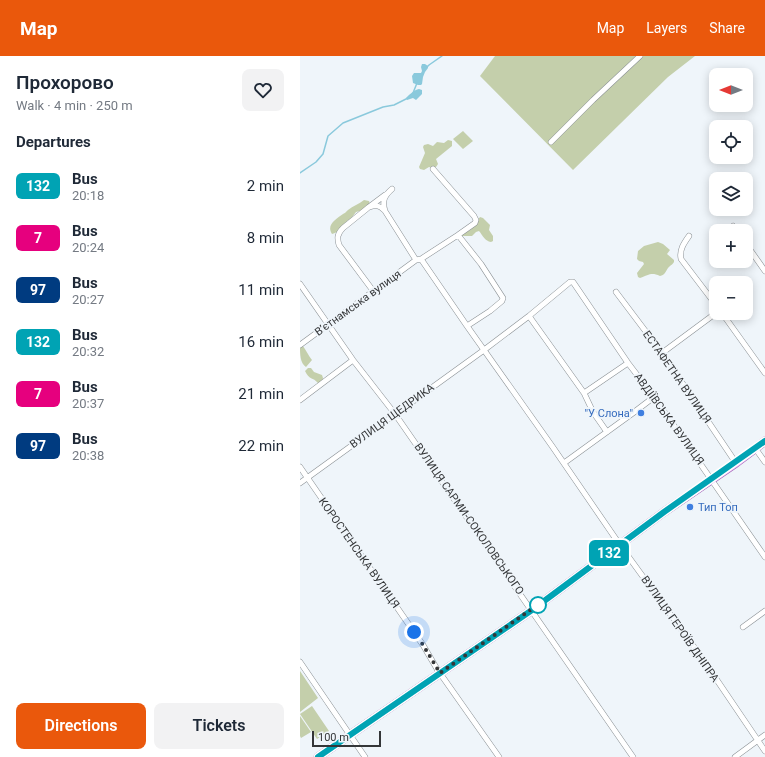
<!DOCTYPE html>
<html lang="en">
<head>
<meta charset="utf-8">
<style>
  :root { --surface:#fff; --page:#f2f2f3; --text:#1f2937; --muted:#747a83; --accent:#ea580c }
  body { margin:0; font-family:Roboto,sans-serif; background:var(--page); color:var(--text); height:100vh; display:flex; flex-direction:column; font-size:15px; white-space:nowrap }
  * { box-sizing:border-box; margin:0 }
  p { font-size:13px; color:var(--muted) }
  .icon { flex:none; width:22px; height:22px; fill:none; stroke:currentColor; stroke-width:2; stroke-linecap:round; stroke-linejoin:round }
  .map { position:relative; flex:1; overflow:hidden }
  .side { display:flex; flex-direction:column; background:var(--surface); width:300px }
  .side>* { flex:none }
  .badge { padding:0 8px; border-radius:6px; font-size:14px; line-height:26px }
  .needle { width:26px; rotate:270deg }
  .controls { position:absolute; left:409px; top:12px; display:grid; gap:8px }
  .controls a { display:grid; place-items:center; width:44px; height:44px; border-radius:8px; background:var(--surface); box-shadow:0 2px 10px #0003; font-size:20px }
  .scale { position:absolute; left:12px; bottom:10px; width:69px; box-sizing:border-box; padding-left:4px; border:2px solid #343638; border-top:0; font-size:11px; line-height:14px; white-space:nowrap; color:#343638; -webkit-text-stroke:3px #eff5fa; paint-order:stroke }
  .you { position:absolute; width:20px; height:20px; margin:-10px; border:3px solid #fff; border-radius:50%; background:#1a73e8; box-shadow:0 0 0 6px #1a73e833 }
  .map>.badge { position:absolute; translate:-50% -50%; box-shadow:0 0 0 2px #fff }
  h2 { padding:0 16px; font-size:15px; line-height:36px }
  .round { display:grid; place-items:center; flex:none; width:42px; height:42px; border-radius:8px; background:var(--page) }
  .overview { display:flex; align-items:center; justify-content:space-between; height:68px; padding:0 16px }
  h1 { font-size:19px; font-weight:600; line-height:30px }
  .action { display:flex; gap:8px; margin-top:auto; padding:8px 16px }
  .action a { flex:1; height:46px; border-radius:8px; background:var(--accent); color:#fff; font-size:16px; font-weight:600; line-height:46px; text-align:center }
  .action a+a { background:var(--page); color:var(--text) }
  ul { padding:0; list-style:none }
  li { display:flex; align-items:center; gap:12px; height:52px; padding:0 16px }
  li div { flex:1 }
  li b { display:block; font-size:15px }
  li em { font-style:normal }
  li .badge { min-width:44px; font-weight:700; text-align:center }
  header { display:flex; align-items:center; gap:24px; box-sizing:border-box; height:56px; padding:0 20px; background:var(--accent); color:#fff }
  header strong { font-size:19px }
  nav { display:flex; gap:22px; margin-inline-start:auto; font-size:14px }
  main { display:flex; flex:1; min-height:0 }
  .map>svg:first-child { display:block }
</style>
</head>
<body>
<header>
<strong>Map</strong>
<nav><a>Map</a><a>Layers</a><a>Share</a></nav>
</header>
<main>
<section class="side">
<div class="overview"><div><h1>Прохорово</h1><p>Walk · 4 min · 250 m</p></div><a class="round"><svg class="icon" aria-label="heart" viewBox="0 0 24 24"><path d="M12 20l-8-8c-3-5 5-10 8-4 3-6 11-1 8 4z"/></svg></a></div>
<h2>Departures</h2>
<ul>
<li><span class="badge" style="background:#00a3b4;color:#fff">132</span><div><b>Bus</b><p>20:18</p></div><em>2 min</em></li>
<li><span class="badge" style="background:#e6007e;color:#fff">7</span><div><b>Bus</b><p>20:24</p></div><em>8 min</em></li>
<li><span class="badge" style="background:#003b80;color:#fff">97</span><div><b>Bus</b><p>20:27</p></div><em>11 min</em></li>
<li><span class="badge" style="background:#00a3b4;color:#fff">132</span><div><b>Bus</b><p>20:32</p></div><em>16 min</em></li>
<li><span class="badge" style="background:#e6007e;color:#fff">7</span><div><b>Bus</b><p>20:37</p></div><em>21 min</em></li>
<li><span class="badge" style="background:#003b80;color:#fff">97</span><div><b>Bus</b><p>20:38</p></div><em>22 min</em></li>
</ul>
<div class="action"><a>Directions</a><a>Tickets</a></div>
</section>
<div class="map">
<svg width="465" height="701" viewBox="0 0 465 701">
  <rect width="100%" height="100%" fill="#eff5fa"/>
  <path fill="#c4cfab" d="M 195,0 L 395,0 L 368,21 L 273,114 L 180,20 Z
    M 163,75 L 173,85 L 163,93 L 153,83 Z
    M 148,84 L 152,85 L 152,90 L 136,103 L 138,108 L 136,111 L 132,112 L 129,111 L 124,114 L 120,113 L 119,111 L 125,97 L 123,91 L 124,89 L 128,88 L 133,90 L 137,86 L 144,87 Z
    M 64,144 L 69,145 L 70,148 L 63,154 L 56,156 L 50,164 L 48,164 C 45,170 38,177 32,178 C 26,169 36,163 43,158 C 45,157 46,156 48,154 C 53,150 59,148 64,144 Z
    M 180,161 L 183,162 L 190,169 L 189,174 L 193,180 L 193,185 L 191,186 C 185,185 183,180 179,175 L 176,176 L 172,180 L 161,180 L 165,175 L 169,175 Z
    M 358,186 L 363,188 L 370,194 L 367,198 L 374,204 L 374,206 C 373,208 371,209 370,210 C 365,214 367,218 360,220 C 351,216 349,219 340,222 L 338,221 L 337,217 L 344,208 L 343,206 L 339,205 L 337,203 L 338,195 L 344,190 Z
    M 2,289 C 5,292 8,299 12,304 L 6,311 C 0,307 0,298 0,290 Z
    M 8,312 L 11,312 L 14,316 L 22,319 L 23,322 L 22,326 L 18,327 C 13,321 9,324 5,315 Z
    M 0,615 L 18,642 L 0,656 Z
    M 12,650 L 29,675 L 17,683 L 0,658 Z
    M 0,660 L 11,676 L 1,682 L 0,680 Z"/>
  <path fill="#8ac9dc" d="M 122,8 L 125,8 L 128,10 L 128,12 L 125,16 L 123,21 L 122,28 L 121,29 L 118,29 L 113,27 L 112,20 L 114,17 L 121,17 L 122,15 L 121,11 Z
    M 119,33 L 122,34 L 122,38 L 116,44 L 113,42 L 107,44 L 106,42 C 110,38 114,34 119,33 Z"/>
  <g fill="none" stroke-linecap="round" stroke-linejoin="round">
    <path stroke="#8ac9dc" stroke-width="1.5" d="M 127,11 L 129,9 L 142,0
      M 113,37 L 117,27
      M 0,117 L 16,106 L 23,98 L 28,80 L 43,67 L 83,51 L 94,49 L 108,42"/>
    <defs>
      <path id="street" d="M 251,86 L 293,44 L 340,0
        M 92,133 C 84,140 82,145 85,155 L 116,204 L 121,203 L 167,270 L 252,390 L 320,489 L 402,602 L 465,695
        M 69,151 L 43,172 C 37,178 37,182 39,189 L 74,236
        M 84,154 C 79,149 76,149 69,151 L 85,139
        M 433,170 L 437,175
        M 158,179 L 181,208 L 203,242 L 202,245 L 190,255 L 167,270
        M 389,180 C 384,187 379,194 381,203 L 416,249
        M 446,188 L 465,215
        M 121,203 L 158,179 L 175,167 L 176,164 L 174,160 L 133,113
        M 0,228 L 53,304 L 95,358 L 333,701
        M 316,236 L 362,297 L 436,407
        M 422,257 L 465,317
        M 229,260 L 284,337 L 293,356 L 307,376
        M 0,289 L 116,204
        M 362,297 L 416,257
        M 284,337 L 328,307
        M 0,344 L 53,304
        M 455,392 L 465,406
        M 264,407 L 333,357 L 354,341
        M 0,411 L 123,589 L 137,613 L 199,701
        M 0,427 L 184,294 L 229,260 L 270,226 L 273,226 L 328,307 L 354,341 L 465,501
        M 443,571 L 465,555
        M 0,606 L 65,701
        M 435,701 L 465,679"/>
      <path id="primary" d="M 18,701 L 232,554 L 364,456 L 436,407 L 465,385"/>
    </defs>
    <use href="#street" stroke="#8a9094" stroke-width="6"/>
    <use href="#primary" stroke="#9d67af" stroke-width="9"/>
    <use href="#street" stroke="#fff" stroke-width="5"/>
    <use href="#primary" stroke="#e6b3f5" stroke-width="8"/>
  </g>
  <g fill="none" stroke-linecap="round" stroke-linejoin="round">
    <defs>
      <path id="line" d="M 18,701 L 232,554 L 364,456 L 465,385"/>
    </defs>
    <use href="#line" stroke="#fff" stroke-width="9"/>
    <use href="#line" stroke="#00a3b4" stroke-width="6"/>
    <path stroke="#343638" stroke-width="4" stroke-dasharray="0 7.2" d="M 114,576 L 123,589 L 140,617 L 239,548 L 238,549"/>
  </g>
  <g fill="#3f7fe0" stroke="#eff5fa" stroke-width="1.5">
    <circle cx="341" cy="357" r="4"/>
    <circle cx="390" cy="451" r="4"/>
  </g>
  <circle fill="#fff" stroke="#00a3b4" stroke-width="2" cx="238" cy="549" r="8"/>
  <g text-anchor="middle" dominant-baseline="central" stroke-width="4" stroke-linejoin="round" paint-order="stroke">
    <g font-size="11" fill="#343638" stroke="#eff5fa">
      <text transform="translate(58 247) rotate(-36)">Вʼєтнамська вулиця</text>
      <text transform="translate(377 321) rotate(55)">ЕСТАФЕТНА ВУЛИЦЯ</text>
      <text transform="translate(92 360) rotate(-36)">ВУЛИЦЯ ЩЕДРИКА</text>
      <text transform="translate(369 363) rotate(54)">АВДІЇВСЬКА ВУЛИЦЯ</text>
      <text transform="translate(169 463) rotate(55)">ВУЛИЦЯ САРМИ-СОКОЛОВСЬКОГО</text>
      <text transform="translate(59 497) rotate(55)">КОРОСТЕНСЬКА ВУЛИЦЯ</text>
      <text transform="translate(380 573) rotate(55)">ВУЛИЦЯ ГЕРОЇВ ДНІПРА</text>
    </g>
    <g font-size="11" fill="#366cbe" stroke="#eff5fa" text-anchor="end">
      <text x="333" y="357">"У Слона"</text>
      <text x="398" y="451" text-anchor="start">Тип Топ</text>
    </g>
  </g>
</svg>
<div class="controls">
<a><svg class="needle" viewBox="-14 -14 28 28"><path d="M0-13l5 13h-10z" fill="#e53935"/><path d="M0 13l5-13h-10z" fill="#747a83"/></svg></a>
<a><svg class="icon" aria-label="locate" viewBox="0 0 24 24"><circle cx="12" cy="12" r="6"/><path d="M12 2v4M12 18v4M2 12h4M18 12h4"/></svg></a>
<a><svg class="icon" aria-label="layers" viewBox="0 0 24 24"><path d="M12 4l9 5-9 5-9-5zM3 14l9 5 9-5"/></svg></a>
<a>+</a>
<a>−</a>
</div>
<div class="scale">100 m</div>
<div class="you" style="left:114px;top:576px"></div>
<b class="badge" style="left:309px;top:497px;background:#00a3b4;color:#fff">132</b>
</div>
</main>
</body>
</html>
